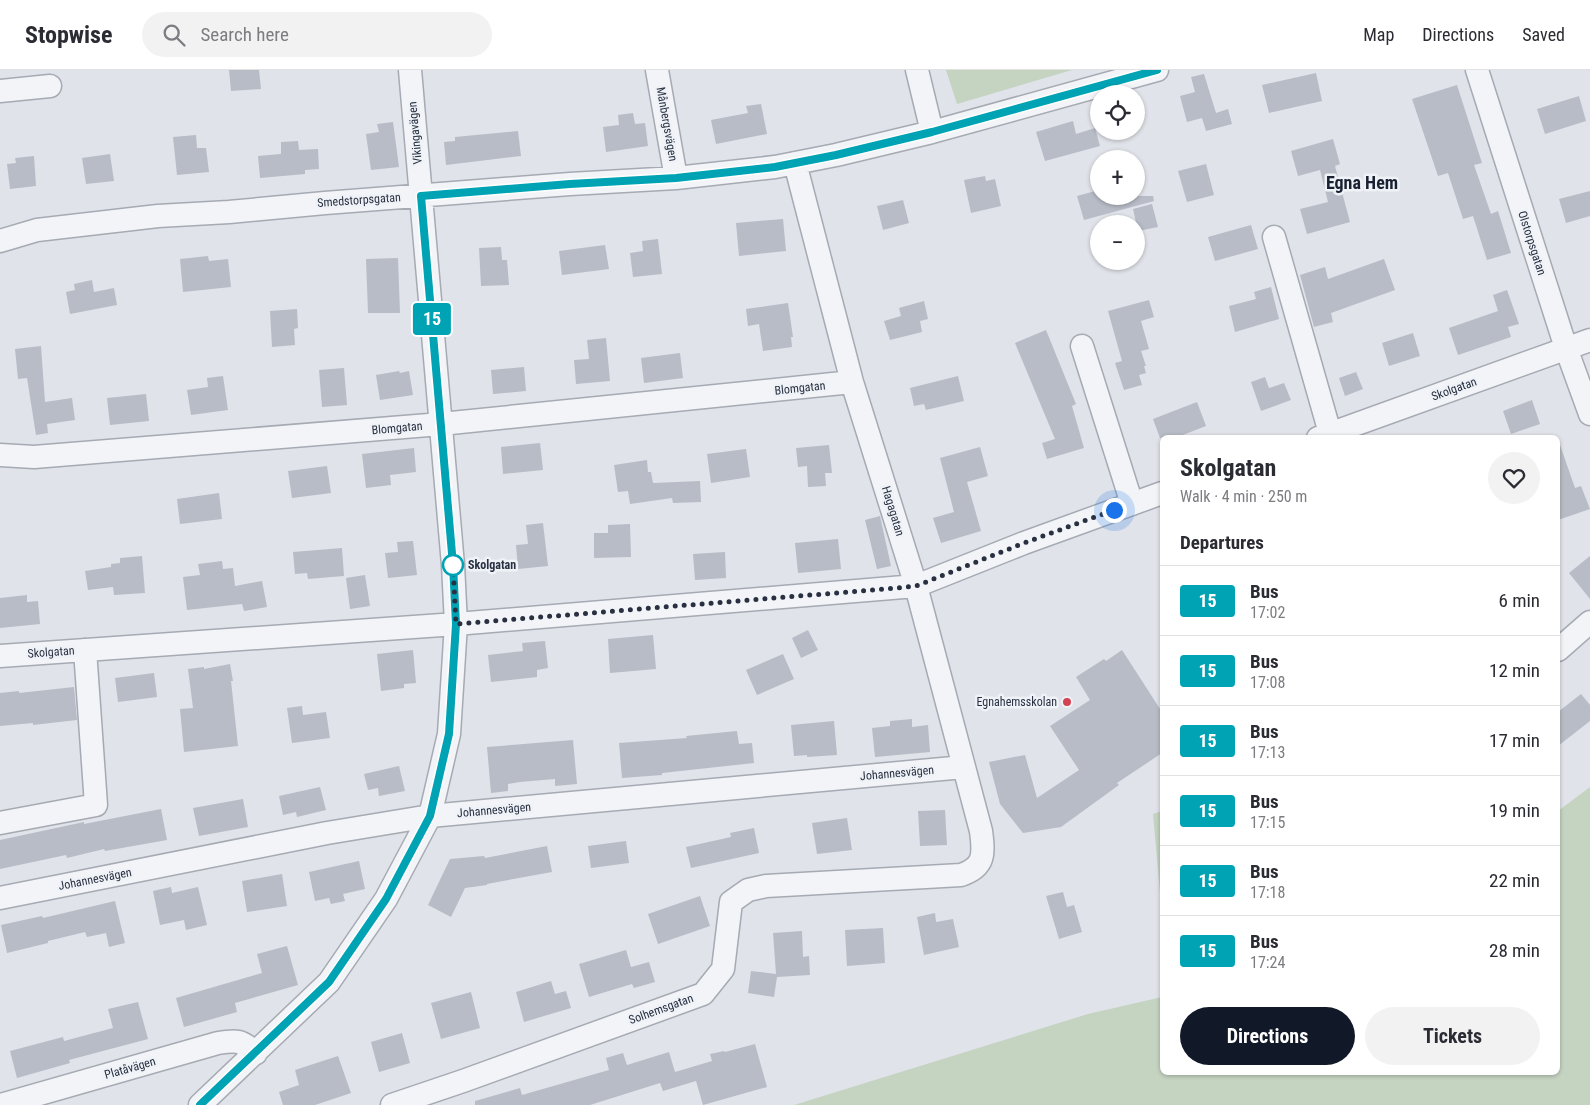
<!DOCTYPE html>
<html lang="en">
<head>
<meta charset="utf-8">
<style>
  :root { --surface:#fff; --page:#f2f2f3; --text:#2b2b33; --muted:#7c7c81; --line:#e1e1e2; --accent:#111827 }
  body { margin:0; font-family:"Roboto Condensed",sans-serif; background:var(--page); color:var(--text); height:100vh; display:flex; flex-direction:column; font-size:19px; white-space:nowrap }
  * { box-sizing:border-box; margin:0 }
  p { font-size:16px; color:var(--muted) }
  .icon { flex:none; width:28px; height:28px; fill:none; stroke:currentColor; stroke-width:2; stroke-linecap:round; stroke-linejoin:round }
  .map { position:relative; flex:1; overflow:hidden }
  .drawer { position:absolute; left:1160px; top:365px; width:400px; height:640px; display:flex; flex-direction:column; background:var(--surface); border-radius:8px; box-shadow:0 1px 4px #0004 }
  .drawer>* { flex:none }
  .badge { padding:0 10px; border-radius:4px; font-size:18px; line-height:32px }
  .fabs { position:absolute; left:1090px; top:15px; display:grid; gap:10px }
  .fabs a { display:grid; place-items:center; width:55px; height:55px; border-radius:50%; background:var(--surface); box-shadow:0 1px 4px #0004; font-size:25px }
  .you { position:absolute; width:25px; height:25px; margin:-12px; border:4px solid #fff; border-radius:50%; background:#1a73e8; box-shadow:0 0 0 8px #1a73e833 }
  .map>.badge { position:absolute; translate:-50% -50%; box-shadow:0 0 0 2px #fff }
  h2 { padding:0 20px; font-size:19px; line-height:45px }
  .round { display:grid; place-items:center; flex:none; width:52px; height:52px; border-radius:26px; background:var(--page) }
  .head { display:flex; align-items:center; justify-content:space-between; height:85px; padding:0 20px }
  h1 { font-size:24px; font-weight:700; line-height:38px }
  .cta { display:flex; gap:10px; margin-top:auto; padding:10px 20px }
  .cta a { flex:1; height:58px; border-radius:30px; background:var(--accent); color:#fff; font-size:20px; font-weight:700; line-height:58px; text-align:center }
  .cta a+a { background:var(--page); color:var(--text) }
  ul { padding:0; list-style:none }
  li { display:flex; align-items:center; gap:15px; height:70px; padding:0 20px; border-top:1px solid var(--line) }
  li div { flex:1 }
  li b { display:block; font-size:19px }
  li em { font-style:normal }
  li .badge { min-width:55px; font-weight:700; text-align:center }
  header { display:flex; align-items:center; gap:30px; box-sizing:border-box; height:70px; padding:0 25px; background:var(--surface); border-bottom:1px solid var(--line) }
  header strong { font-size:24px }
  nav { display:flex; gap:28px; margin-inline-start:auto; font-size:18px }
  .search { width:350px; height:45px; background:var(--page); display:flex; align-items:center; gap:12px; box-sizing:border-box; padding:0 18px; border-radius:28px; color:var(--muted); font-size:19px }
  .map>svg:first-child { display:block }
</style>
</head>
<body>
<header>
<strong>Stopwise</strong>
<div class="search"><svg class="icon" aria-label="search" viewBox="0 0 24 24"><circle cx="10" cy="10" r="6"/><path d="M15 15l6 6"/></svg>Search here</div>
<nav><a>Map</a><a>Directions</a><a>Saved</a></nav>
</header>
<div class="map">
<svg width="1590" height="1035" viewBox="0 0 1590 1035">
  <rect width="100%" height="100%" fill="#e0e3e9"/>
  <path fill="#c5d3c1" d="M 946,0 L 1072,0 L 957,34 Z
    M 1590,717 L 1590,1035 L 794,1035 L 1088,944 L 1162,927 L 1162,1002 L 1558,1002 L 1558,741 Z
    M 1162,741 L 1162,844 L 1153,744 Z"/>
  <path fill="#b7bcc6" d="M 229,0 L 259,0 L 261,19 L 231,21 Z
    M 1316,3 L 1322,31 L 1269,43 L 1262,15 Z
    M 1204,4 L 1216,43 L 1228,39 L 1232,54 L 1206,61 L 1202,48 L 1187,52 L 1180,26 L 1195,22 L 1191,7 Z
    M 1457,15 L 1482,93 L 1474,95 L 1491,144 L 1498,141 L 1511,183 L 1487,190 L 1473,146 L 1463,149 L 1448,103 L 1438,106 L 1412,29 Z
    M 1579,26 L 1586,51 L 1545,64 L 1537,39 Z
    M 761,34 L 767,64 L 716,74 L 711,50 L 748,43 L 746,36 Z
    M 633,43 L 635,54 L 645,53 L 648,76 L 606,82 L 603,57 L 619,55 L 618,45 Z
    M 1073,51 L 1076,64 L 1095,58 L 1100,76 L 1045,91 L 1036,62 Z
    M 393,52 L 399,97 L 371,100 L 366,64 L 379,62 L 377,54 Z
    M 518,61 L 521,86 L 446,95 L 444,72 L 455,71 L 455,67 Z
    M 196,65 L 197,78 L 206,78 L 209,102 L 177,105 L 173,67 Z
    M 1333,69 L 1340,94 L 1335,96 L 1350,152 L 1307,164 L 1300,139 L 1328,132 L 1320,100 L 1298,106 L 1291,81 Z
    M 298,71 L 299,80 L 318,79 L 319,99 L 305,100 L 305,104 L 260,108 L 258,86 L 281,84 L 281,72 Z
    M 110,84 L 114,111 L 86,114 L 82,88 Z
    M 34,86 L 36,116 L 10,119 L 7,94 L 16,93 L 15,88 Z
    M 1206,94 L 1214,125 L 1187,132 L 1178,101 Z
    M 985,106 L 986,111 L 995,109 L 1001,136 L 971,143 L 964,110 Z
    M 1099,120 L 1099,126 L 1153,126 L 1154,131 L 1084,150 L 1077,126 Z
    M 1590,121 L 1590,146 L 1566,153 L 1559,129 Z
    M 903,130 L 909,153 L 883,160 L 877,136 Z
    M 1152,134 L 1158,157 L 1138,161 L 1133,139 Z
    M 783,149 L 786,181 L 739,186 L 736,153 Z
    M 1251,155 L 1258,179 L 1215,191 L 1208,167 Z
    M 658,169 L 662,204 L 633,207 L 630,183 L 643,181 L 642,171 Z
    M 605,175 L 609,199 L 562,205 L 559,181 Z
    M 501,177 L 502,190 L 507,190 L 509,215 L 481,216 L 479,178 Z
    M 208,186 L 209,191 L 228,189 L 231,217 L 183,222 L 180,189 Z
    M 398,188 L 400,243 L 368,243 L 366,189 Z
    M 1384,189 L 1395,220 L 1331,243 L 1333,252 L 1314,257 L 1300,205 L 1325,197 L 1328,209 Z
    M 92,210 L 94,222 L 114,218 L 117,235 L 70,244 L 66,222 L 75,220 L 74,214 Z
    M 1271,217 L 1279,249 L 1235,262 L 1229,236 L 1256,229 L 1254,222 Z
    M 1507,220 L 1519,254 L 1508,257 L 1511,267 L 1458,285 L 1449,258 L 1498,241 L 1493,225 Z
    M 1149,230 L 1154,247 L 1141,251 L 1149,279 L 1141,281 L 1146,296 L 1144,296 L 1146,303 L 1139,305 L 1142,315 L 1124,320 L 1115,293 L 1122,291 L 1108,241 Z
    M 924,231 L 928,249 L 920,251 L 922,262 L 890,270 L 884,251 L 901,246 L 899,238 Z
    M 788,233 L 793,267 L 791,267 L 792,277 L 763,281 L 759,254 L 748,256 L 746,239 Z
    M 297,239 L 298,258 L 294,259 L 295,275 L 272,277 L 270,241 Z
    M 1046,260 L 1076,334 L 1072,336 L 1084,378 L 1047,389 L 1042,373 L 1055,369 L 1015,273 Z
    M 1413,263 L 1420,286 L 1389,296 L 1382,273 Z
    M 606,268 L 610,311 L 576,314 L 574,290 L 589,289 L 587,270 Z
    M 41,276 L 45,332 L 72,328 L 75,350 L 47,354 L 48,363 L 36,365 L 27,308 L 18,309 L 15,279 Z
    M 680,283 L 683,308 L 644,313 L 641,288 Z
    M 524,297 L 526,321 L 493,324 L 491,300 Z
    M 344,298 L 347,335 L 322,337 L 319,300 Z
    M 399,301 L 400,303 L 409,301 L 413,325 L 380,330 L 376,305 Z
    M 1356,302 L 1363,319 L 1345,326 L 1339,308 Z
    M 223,306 L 228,340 L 191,345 L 187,320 L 208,317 L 207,308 Z
    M 958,306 L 964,331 L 926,340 L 924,334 L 914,336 L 910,318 Z
    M 1265,307 L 1269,318 L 1284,313 L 1291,330 L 1261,341 L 1251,312 Z
    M 146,324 L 149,351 L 110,355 L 107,328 Z
    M 1532,330 L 1540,354 L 1511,364 L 1503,341 Z
    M 1197,332 L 1206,356 L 1175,368 L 1160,368 L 1153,349 Z
    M 540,373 L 543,400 L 503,404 L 501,377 Z
    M 829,375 L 832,403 L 825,403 L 826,416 L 808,417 L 807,396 L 798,397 L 796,378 Z
    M 1558,375 L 1560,375 L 1575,418 L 1581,416 L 1590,439 L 1558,450 Z
    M 980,377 L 988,406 L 967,412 L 981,461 L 941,473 L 933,448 L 954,442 L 940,388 Z
    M 414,378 L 416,402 L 390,405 L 391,415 L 366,418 L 362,384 Z
    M 746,379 L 750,407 L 711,413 L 707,384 Z
    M 647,390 L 648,402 L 651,402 L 653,413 L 700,411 L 701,432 L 673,433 L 672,428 L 630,434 L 628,421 L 618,422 L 614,395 Z
    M 327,396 L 331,423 L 292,428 L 288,401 Z
    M 219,423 L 222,449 L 180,454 L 177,429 Z
    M 880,446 L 891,496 L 877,499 L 865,450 Z
    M 543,453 L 548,496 L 518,499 L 516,475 L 528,474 L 526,455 Z
    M 630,454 L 631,487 L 594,488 L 594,463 L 608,463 L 608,455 Z
    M 838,469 L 841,499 L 798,503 L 795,473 Z
    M 413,471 L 417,505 L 388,508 L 385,483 L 398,482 L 397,472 Z
    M 342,478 L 344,506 L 308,509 L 307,503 L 295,504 L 293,482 Z
    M 725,482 L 726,508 L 695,510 L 693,484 Z
    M 142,486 L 145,523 L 114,525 L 113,517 L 88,520 L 85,501 L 111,497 L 111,494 L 120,493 L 120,488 Z
    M 1590,486 L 1590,529 L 1569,503 Z
    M 222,491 L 223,499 L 233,498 L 235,516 L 262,511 L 267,537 L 244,541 L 242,534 L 187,540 L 183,507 L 200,505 L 198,494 Z
    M 365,505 L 370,536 L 350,539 L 346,508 Z
    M 27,525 L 27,532 L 38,531 L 40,554 L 0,558 L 0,528 Z
    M 808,560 L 818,580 L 801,588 L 792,568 Z
    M 653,565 L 656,599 L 610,603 L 608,569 Z
    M 545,571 L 548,598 L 537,600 L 537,607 L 491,612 L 488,585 L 523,581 L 522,573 Z
    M 413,580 L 416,613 L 404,614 L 404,618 L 381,621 L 377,584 Z
    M 1122,580 L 1162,642 L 1162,683 L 1117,713 L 1119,715 L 1061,757 L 1023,763 L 1000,734 L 989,692 L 1025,685 L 1037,728 L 1079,700 L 1050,656 L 1090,630 L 1076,607 L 1104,589 L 1106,591 Z
    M 783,584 L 794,609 L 757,625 L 746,600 Z
    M 230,594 L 233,611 L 231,611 L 238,676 L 184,682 L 180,639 L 193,638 L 188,599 L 204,597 L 204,599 Z
    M 154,603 L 157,627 L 118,632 L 115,608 Z
    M 74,617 L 77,650 L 33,655 L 33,653 L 0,656 L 0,623 L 19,621 L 19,623 Z
    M 1581,624 L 1590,635 L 1590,651 L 1558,676 L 1558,642 Z
    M 302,636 L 303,645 L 326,642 L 330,668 L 292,673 L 287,638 Z
    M 912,649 L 912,657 L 928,655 L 930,682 L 875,687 L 872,658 L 890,656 L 890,651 Z
    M 834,651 L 837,685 L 807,687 L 807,685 L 794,686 L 791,655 Z
    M 737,661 L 739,674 L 752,673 L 754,693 L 662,703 L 662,705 L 622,708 L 619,673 L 687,668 L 686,666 Z
    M 573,670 L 577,714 L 555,716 L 555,709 L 520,712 L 508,714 L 508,721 L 491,723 L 487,677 Z
    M 399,696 L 405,721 L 379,726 L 378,718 L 368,720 L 364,704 Z
    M 320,717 L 326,740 L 297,747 L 296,742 L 283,745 L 279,726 Z
    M 243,729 L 248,757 L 199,766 L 193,738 Z
    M 161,739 L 167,770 L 105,781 L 104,779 L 67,788 L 66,785 L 0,799 L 0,770 L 84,752 L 84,754 Z
    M 945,740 L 947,775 L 920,776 L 918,741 Z
    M 847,748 L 852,780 L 817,784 L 812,753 Z
    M 754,758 L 759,783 L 691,798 L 686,777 L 731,767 L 730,763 Z
    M 626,771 L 629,793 L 591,798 L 588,776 Z
    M 547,776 L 552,802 L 487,814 L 487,815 L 465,818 L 451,847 L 428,835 L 450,789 L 484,786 L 485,788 Z
    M 359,791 L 365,819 L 343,824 L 345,831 L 331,834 L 329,828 L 315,831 L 309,802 Z
    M 282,804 L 287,836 L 247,842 L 242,811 Z
    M 171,817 L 172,823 L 198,817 L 207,855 L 186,860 L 184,850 L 160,855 L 153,821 Z
    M 1063,822 L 1067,837 L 1074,835 L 1082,862 L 1059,869 L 1046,826 Z
    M 700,826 L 710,856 L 658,874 L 648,844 Z
    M 115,831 L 125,873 L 109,877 L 106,863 L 87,867 L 85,862 L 48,871 L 48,873 L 7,883 L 1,855 L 42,846 L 43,848 Z
    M 935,843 L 936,852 L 953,849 L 959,877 L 924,885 L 917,847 Z
    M 883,858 L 885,893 L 847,896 L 845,860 Z
    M 802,861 L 803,887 L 809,886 L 810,905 L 777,907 L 774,927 L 748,923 L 751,901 L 776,904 L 773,863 Z
    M 287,876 L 298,915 L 235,933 L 237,942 L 184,957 L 176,928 L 262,903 L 257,884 Z
    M 626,880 L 631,897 L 649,892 L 655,912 L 634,918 L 632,914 L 589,927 L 579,894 Z
    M 551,911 L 555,924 L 566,921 L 571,938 L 524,952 L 516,922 Z
    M 471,922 L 480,958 L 441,969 L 431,933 Z
    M 138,932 L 148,969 L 69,990 L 70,993 L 17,1008 L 10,981 L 63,967 L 64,971 L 113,958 L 108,939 Z
    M 402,963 L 410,993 L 379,1002 L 371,972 Z
    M 755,974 L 767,1017 L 703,1035 L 696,1011 L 663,1021 L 660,1013 L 590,1035 L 475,1035 L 475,1031 L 520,1018 L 522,1025 L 609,1000 L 606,988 L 623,983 L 627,995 L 669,982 L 675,1002 L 712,991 L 710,984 L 724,981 L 725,982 Z
    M 338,986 L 351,1023 L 315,1035 L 283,1035 L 279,1022 L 299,1015 L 295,1000 Z"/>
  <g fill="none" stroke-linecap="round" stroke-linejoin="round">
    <defs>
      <path id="minor" d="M 657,0 L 676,108
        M 917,0 L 932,62
        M 1477,0 L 1566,278 L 1590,344
        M 0,21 L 50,16
        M 1274,167 L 1330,363
        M 0,171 L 37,160 L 158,146 L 229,142 L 325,133 L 570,114 L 676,108 L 775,97 L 836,85 L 932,62 L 1157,0
        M 1082,276 L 1132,434
        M 1318,368 L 1590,270
        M 0,385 L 34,387 L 441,354 L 852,312
        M 1558,580 L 1590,552
        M 0,586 L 456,554 L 916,516 L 1024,473 L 1162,423
        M 0,753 L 96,735 L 85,580
        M 0,828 L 327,763 L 430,746 L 964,697
        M 1,1035 L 218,973 C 237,970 241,970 256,983
        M 200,1035 L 329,912 L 386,829 L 430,746 L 449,664 L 456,554 L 453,495 L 410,0
        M 392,1035 L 463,1011 L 703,924 L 723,899 L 731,832 L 748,820 L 766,816 L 961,805 C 985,797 984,784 981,761 L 916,516 L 852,312 L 795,93"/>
    </defs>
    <use href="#minor" stroke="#a5aab3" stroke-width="25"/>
    <use href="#minor" stroke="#f3f4f7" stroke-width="22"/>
  </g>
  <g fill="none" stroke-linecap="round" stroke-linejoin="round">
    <defs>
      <path id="line" d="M 200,1035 L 329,912 L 386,829 L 430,746 L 449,664 L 456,554 L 453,495 L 421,126 L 570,114 L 676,108 L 775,97 L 836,85 L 932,62 L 1157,0"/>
    </defs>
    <use href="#line" stroke="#fff" stroke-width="11"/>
    <use href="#line" stroke="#00a3b4" stroke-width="8"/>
    <path stroke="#283041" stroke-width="5" stroke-dasharray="0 9" d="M 453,495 L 456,554 L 897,518 L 916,516 L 1024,473 L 1114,440"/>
  </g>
  <circle fill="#fff" stroke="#00a3b4" stroke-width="2.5" cx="453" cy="495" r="10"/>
  <circle fill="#d24252" stroke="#eff2f7" stroke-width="2" cx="1067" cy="632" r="5"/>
  <g text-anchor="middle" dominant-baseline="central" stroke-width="5" stroke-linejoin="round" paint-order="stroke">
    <g font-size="12" fill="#283041" stroke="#eff2f7">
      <text transform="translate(667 54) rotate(80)">Månbergsvägen</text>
      <text transform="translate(415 63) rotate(-95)">Vikingavägen</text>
      <text transform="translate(359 130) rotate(-4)">Smedstorpsgatan</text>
      <text transform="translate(1532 173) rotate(72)">Olstorpsgatan</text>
      <text transform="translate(800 318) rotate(-6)">Blomgatan</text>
      <text transform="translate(1454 319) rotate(-20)">Skolgatan</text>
      <text transform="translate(397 358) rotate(-5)">Blomgatan</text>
      <text transform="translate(893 441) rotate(73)">Hagagatan</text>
      <text transform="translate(51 582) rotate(-4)">Skolgatan</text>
      <text transform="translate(897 703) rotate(-5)">Johannesvägen</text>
      <text transform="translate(494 740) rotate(-5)">Johannesvägen</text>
      <text transform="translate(95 809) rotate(-11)">Johannesvägen</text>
      <text transform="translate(661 939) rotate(-20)">Solhemsgatan</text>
      <text transform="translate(130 998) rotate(-16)">Platåvägen</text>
    </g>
    <g font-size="12" font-weight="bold" fill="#283041" stroke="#eff2f7" text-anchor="start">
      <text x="468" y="495">Skolgatan</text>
    </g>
    <g font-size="12" fill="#283041" stroke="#eff2f7" text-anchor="end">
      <text x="1057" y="632">Egnahemsskolan</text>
    </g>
    <g font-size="18" font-weight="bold" fill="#1a2132" stroke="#eff2f7">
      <text x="1362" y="112">Egna Hem</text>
    </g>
  </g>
</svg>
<div class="fabs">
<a><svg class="icon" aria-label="locate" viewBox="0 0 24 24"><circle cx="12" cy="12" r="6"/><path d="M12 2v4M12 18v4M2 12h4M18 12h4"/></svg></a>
<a>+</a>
<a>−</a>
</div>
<div class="you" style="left:1114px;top:440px"></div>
<b class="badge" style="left:432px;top:249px;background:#00a3b4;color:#fff">15</b>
<section class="drawer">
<div class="head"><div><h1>Skolgatan</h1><p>Walk · 4 min · 250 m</p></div><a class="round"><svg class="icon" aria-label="heart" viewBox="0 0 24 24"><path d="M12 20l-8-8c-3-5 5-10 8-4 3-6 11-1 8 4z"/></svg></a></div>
<h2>Departures</h2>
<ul>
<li><span class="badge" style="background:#00a3b4;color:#fff">15</span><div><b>Bus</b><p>17:02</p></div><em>6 min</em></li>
<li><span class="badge" style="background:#00a3b4;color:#fff">15</span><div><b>Bus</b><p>17:08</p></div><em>12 min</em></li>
<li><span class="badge" style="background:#00a3b4;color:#fff">15</span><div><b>Bus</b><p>17:13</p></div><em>17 min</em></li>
<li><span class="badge" style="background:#00a3b4;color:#fff">15</span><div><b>Bus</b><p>17:15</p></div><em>19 min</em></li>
<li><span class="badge" style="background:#00a3b4;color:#fff">15</span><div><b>Bus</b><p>17:18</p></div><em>22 min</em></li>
<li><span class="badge" style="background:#00a3b4;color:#fff">15</span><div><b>Bus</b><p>17:24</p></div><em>28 min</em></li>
</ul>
<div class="cta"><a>Directions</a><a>Tickets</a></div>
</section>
</div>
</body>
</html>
